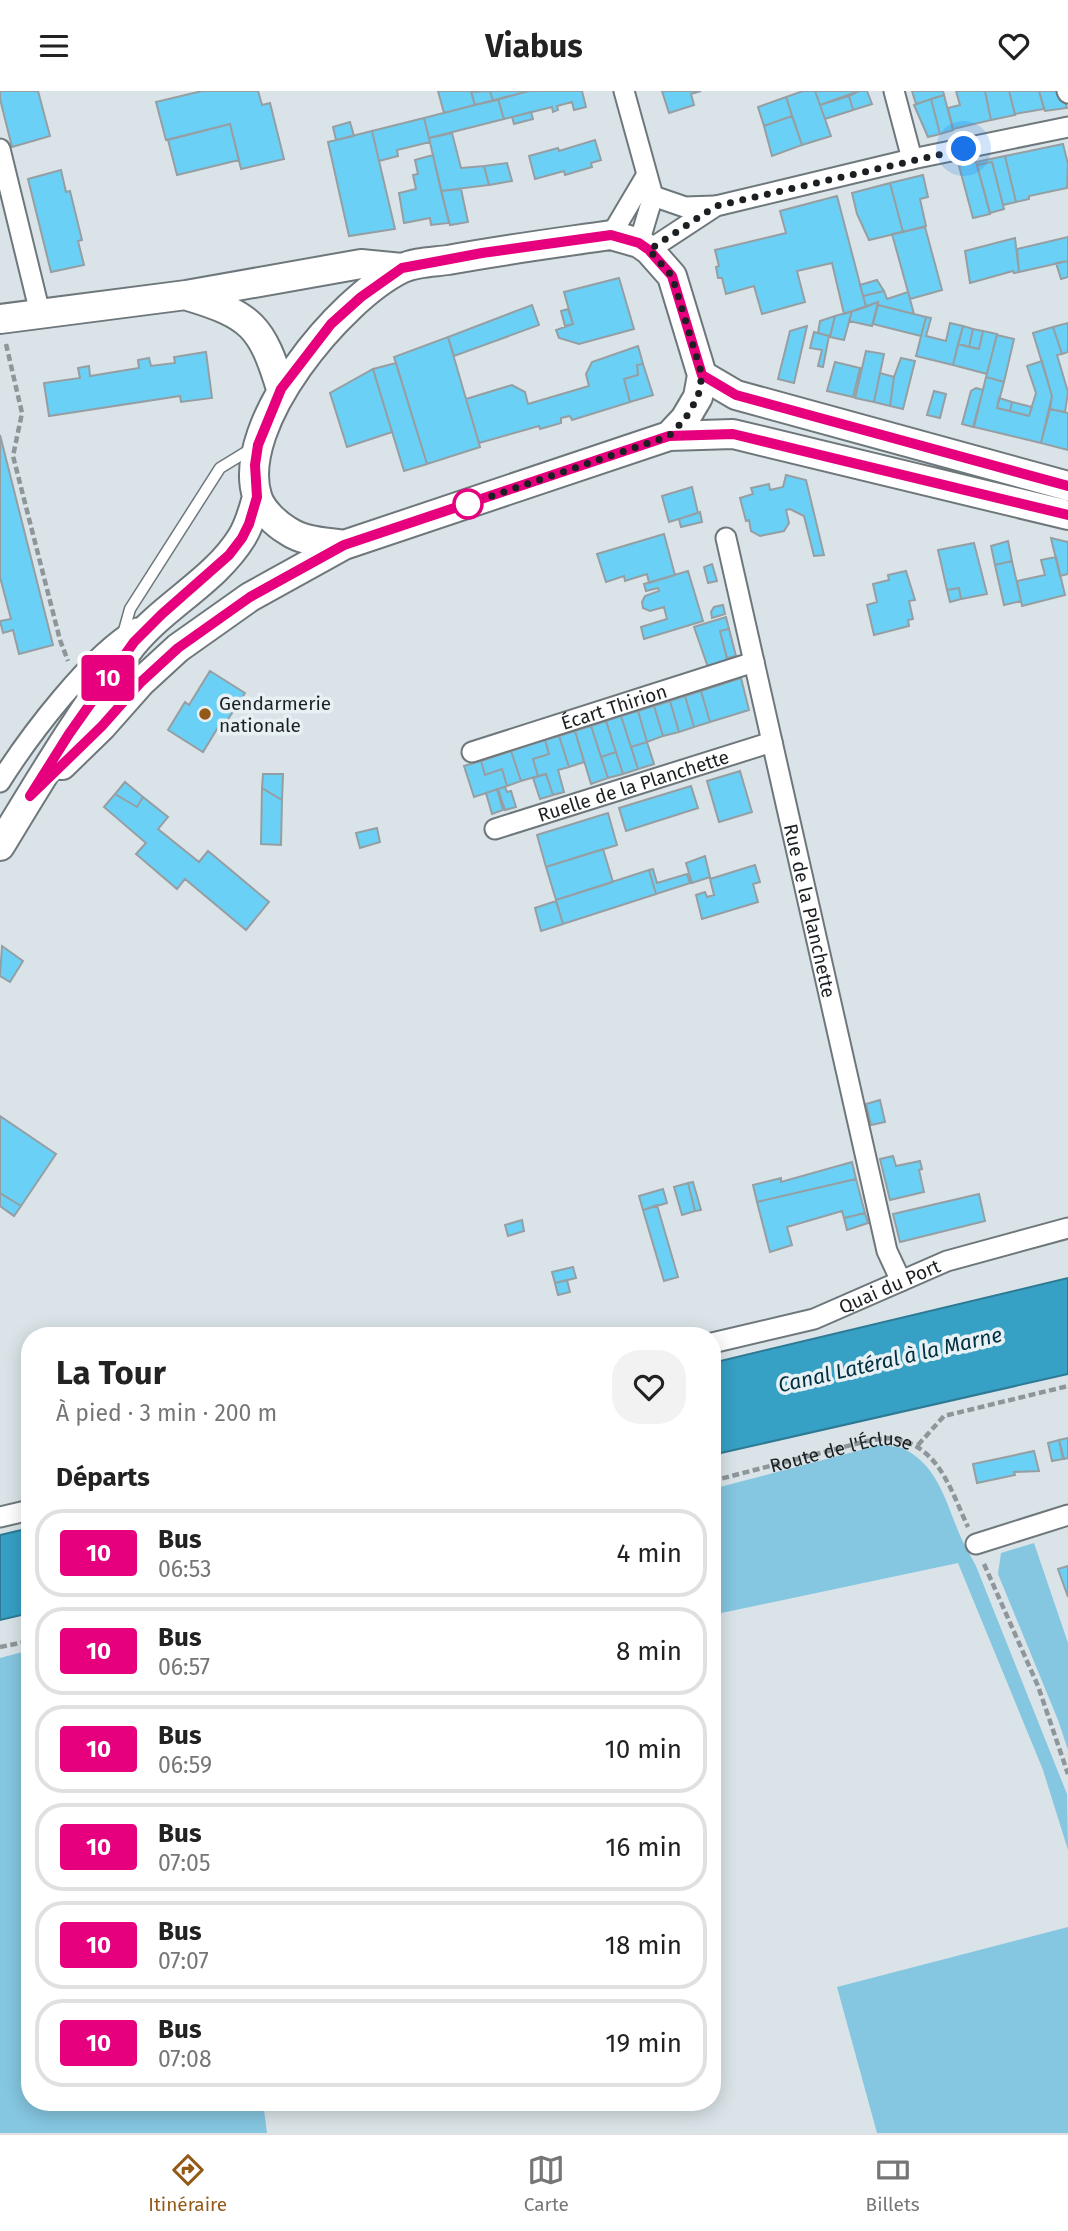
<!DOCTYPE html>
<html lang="fr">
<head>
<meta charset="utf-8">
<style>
  :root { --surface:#fff; --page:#f2f2f2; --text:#222; --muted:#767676; --line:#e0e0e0; --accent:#935917 }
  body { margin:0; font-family:"Fira Sans",sans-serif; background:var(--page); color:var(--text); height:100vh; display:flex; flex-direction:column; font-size:26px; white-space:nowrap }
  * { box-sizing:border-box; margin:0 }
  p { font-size:23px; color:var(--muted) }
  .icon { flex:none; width:38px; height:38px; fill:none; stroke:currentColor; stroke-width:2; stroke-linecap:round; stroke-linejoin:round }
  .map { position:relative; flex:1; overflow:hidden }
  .drawer { position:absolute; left:21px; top:1236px; width:700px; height:784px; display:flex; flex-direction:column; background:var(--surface); border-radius:28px; box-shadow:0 4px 18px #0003 }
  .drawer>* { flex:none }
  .badge { padding:0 14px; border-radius:5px; font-size:24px; line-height:46px }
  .you { position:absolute; width:35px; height:35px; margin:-18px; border:5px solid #fff; border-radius:50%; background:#1a73e8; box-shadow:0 0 0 10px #1a73e833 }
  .map>.badge { position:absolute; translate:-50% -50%; box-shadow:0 0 0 4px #fff }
  h2 { padding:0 35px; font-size:26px; line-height:63px }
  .round { display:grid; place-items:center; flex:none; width:74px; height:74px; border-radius:28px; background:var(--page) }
  .headline { display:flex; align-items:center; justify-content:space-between; height:119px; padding:0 35px }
  h1 { font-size:33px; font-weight:700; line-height:52px }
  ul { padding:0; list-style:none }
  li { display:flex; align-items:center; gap:21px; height:88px; margin:0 14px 10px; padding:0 21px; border:4px solid var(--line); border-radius:28px }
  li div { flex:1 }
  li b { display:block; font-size:26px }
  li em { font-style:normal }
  li .badge { min-width:77px; font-weight:700; text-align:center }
  header { display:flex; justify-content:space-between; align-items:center; height:91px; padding:0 35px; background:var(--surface); font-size:32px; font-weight:700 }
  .menu { display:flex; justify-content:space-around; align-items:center; height:98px; border-top:2px solid var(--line); background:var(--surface); font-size:19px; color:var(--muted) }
  .menu a { display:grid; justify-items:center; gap:4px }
  .menu .current { color:var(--accent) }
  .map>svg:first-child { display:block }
</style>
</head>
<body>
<header><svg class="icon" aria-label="menu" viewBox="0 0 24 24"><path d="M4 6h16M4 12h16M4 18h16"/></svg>Viabus<svg class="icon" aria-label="heart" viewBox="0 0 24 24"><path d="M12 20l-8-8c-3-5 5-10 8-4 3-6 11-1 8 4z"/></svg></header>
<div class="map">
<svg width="1068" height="2042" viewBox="0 0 1068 2042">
  <rect width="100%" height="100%" fill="#dae4e8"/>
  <path fill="#85c6e0" d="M 880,1354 C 887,1355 895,1355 902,1357 C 940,1374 947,1417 963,1451 C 967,1459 972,1467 976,1475 L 1067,1703 L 1068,1759 L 1043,1679 L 958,1472 L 712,1524 L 712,1398 Z
    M 1034,1452 L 1068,1552 L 1068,1659 L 1058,1629 L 998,1483 L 1001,1462 Z
    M 30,1559 L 30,2011 L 263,2011 L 267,2042 L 0,2042 L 0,1567 Z
    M 1068,1836 L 1068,2042 L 877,2042 L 837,1896 Z"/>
  <path fill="#36a0c5" stroke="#2e7a94" stroke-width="2" d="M 1068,1187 L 1068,1283 L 712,1364 L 712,1272 Z
    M 30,1437 L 30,1522 L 0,1529 L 0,1444 Z"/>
  <path fill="#6bd0f6" stroke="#959fa3" stroke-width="2" d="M 0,0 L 38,0 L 50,45 L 12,56 L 0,8 Z
    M 202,0 L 258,0 L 262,14 L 270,12 L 284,68 L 241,78 L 230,33 L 166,49 L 156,11 Z
    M 438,0 L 471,0 L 475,14 L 444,22 Z
    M 490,0 L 493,10 L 475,14 L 471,1 Z
    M 490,0 L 529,0 L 493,10 Z
    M 529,0 L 582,0 L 586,16 L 574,19 L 572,11 L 557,15 L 558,19 L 553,21 L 552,16 L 504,28 L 498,8 Z
    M 662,0 L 701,0 L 691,3 L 694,14 L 669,22 Z
    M 803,0 L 815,0 L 831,45 L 802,54 L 786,6 Z
    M 815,0 L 859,0 L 820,14 Z
    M 867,0 L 872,13 L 853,19 L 849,5 L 859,0 Z
    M 912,0 L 943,0 L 944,4 L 916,13 Z
    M 956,0 L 985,0 L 991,29 L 953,38 L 948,17 L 960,14 Z
    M 985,0 L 1009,0 L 1015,24 L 991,29 Z
    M 1009,0 L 1039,0 L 1044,18 L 1015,23 Z
    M 1039,0 L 1062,0 L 1067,17 L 1045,20 Z
    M 944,4 L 953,39 L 940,43 L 931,8 Z
    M 849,5 L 853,19 L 825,28 L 820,14 Z
    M 786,6 L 792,25 L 764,35 L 758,16 Z
    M 498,8 L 504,28 L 429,47 L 424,27 Z
    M 931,8 L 940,43 L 928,46 L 914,14 Z
    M 531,21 L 533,28 L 514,33 L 512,26 Z
    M 792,25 L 802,54 L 772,65 L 764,35 Z
    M 424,27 L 430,51 L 397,59 L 398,65 L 379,70 L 372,40 Z
    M 350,31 L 354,45 L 336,49 L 333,36 Z
    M 230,33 L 239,69 L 177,84 L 168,49 Z
    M 372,40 L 395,138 L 349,145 L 328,51 Z
    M 452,42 L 461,77 L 484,75 L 489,94 L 441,100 L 429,47 Z
    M 595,49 L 601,69 L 591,72 L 592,76 L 565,84 L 564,80 L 535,88 L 529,65 L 558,57 L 559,60 Z
    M 1063,53 L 1068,73 L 1067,97 L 1029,105 L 1029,108 L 1016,111 L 1005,65 Z
    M 433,64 L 449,132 L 431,134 L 430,127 L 404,132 L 399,102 L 416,98 L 413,84 L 418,83 L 415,69 Z
    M 1005,65 L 1016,111 L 1003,114 L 992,71 L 977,74 L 976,71 Z
    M 976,71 L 990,123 L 973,127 L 959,75 Z
    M 992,71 L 1004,118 L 990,122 L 977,74 Z
    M 507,72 L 512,90 L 489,94 L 484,75 Z
    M 61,79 L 66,101 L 70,100 L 82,149 L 78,150 L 84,174 L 51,181 L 28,88 Z
    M 923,84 L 928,106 L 920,108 L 926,135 L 903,141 L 890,92 Z
    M 890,92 L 903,141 L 869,149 L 857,123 L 852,102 Z
    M 461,98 L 468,131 L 450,134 L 441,100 Z
    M 837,105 L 866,216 L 844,223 L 832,172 L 797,180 L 805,211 L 762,223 L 754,195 L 726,203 L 722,187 L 718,187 L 716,176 L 719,175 L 715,159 L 786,142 L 780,120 Z
    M 925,136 L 942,199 L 910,208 L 892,143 Z
    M 1068,146 L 1068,170 L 1019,181 L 1017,158 Z
    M 1015,147 L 1019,181 L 1014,182 L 1013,180 L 970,192 L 965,160 Z
    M 1068,170 L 1068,186 L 1061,188 L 1056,172 Z
    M 619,187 L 634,238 L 579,253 L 559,247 L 556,239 L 573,233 L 564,201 Z
    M 877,189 L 884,200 L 863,205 L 860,194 Z
    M 884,200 L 887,208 L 908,201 L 914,223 L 878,214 L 878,211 L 866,216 L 863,205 Z
    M 878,211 L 872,235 L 849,230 L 852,220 Z
    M 532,214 L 539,234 L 454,265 L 448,246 Z
    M 878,214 L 926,226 L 921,245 L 873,233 Z
    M 568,218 L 573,233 L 565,235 L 561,220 Z
    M 852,220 L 844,249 L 830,246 L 835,225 Z
    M 835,225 L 830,245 L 818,242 L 820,230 Z
    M 926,226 L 931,227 L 926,245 L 946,250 L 950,232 L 963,235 L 953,274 L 916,265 Z
    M 1068,232 L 1068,261 L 1062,263 L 1053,236 Z
    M 807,235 L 794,292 L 778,288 L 790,240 Z
    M 963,235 L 973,238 L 969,256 L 958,253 Z
    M 1053,236 L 1062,263 L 1057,264 L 1068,301 L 1065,321 L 1050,318 L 1052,305 L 1033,242 Z
    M 973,238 L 983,240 L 979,258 L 969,256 Z
    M 983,240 L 997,243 L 987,283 L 953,274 L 958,253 L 979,258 Z
    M 814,241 L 829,245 L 823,276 L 818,275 L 822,259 L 810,257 Z
    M 997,244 L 1014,248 L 1004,291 L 986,286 Z
    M 448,246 L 480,356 L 427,373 L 394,266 Z
    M 638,255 L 643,273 L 637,274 L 638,284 L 624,288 L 630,311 L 572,329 L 570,325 L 561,327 L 561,332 L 540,338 L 539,335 L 479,352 L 466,308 L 512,294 L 525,301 L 528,313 L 589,295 L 586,283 L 592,271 Z
    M 866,260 L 884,263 L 874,311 L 855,307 Z
    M 206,261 L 212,307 L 181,311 L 180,305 L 49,325 L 44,292 L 80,287 L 78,277 L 89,275 L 90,285 L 139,277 L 138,269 L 149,267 L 151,275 L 175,272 L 174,266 Z
    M 901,267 L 915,270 L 903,318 L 890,315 L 894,286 Z
    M 1042,270 L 1052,305 L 1041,352 L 974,336 L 986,286 L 1004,291 L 997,317 L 1029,325 L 1036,302 L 1027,275 Z
    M 835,271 L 860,277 L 853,306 L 827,300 Z
    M 396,272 L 427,373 L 404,380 L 373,278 Z
    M 643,273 L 653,304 L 630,311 L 624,288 L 638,284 L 637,274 Z
    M 373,278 L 392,341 L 347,356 L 330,302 Z
    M 880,282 L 894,286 L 890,315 L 874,311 Z
    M 976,297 L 983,299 L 973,336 L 962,333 L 971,300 Z
    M 934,300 L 946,303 L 940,327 L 927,324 Z
    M 999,307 L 1012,311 L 1010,320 L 997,317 Z
    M 1012,311 L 1032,316 L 1029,325 L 1010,320 Z
    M 1050,318 L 1068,322 L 1068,359 L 1041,352 Z
    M 0,344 L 53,554 L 19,563 L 13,539 L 3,542 L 0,530 L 11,528 L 0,486 Z
    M 786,384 L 806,389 L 824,464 L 814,465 L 804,425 L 790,418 L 786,419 L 789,432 L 784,440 L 760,445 L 751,440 L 749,429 L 746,430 L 740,407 L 753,403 L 751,397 L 769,393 L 770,399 L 783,396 Z
    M 692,396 L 698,422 L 669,431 L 662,405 Z
    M 700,421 L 702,431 L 681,436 L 679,428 Z
    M 664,443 L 675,484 L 649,492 L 647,483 L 625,490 L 624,485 L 606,491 L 597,463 Z
    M 1051,447 L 1068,451 L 1068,483 L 1060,485 Z
    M 1008,450 L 1012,470 L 995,474 L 991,455 Z
    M 974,452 L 987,503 L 961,508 L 959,497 L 947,499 L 938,459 Z
    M 1056,466 L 1065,504 L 1022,515 L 1017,490 L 1045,484 L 1041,469 Z
    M 1012,470 L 1021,510 L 1004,514 L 995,474 Z
    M 712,473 L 717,490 L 708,492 L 704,476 Z
    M 688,480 L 703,530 L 644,548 L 641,536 L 667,528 L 664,516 L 650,520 L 643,517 L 642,511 L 645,505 L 659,500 L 658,497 L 646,500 L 644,493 Z
    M 906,480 L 915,509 L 909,510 L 913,528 L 908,529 L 909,535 L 874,544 L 867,514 L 877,511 L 873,493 L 889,489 L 888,484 Z
    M 959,497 L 961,508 L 950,511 L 947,499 Z
    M 723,514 L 725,523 L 712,527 L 711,521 L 714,516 Z
    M 726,526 L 729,538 L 720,540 L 729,576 L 710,582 L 694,536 Z
    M 729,538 L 736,565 L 727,567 L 720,540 Z
    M 210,580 L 245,602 L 223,636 L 220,633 L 203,661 L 168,639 L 185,611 L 189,614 Z
    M 741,587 L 749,619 L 710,631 L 701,600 Z
    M 701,600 L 710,631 L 694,636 L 685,605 Z
    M 685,605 L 694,636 L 679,641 L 670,610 Z
    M 670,610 L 679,641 L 663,645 L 654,615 Z
    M 654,615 L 663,645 L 647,651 L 638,620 Z
    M 638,620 L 647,651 L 631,656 L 621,625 Z
    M 621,625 L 638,678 L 623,683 L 606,630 Z
    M 606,630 L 616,661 L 601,666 L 591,635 Z
    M 591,635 L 608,687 L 591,693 L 575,640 Z
    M 575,640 L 584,671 L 569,676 L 559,645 Z
    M 559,645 L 569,676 L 558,679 L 564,701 L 553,704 L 546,683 L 538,685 L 533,668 L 549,663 L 545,649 Z
    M 545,649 L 549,663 L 533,668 L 538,685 L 521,690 L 511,660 Z
    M 647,651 L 654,673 L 638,678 L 631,656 Z
    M 511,660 L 521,690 L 507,695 L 502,678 L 485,684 L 481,670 Z
    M 616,661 L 623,683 L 608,687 L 601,666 Z
    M 481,670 L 485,684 L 502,678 L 507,695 L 474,706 L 464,675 Z
    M 740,680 L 752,721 L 719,731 L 707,690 Z
    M 263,683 L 283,683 L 282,709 L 262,697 Z
    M 546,683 L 553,704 L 540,708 L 533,687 Z
    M 125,691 L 143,706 L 137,716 L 115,703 Z
    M 691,695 L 698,717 L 626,740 L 619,717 Z
    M 505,696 L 507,701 L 511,700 L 516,716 L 505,719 L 498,698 Z
    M 262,697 L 282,709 L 281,754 L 261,753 Z
    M 497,698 L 503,719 L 492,723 L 486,702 Z
    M 115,703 L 137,716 L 143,706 L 168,726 L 158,738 L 199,771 L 208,760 L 269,811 L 246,839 L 185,788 L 177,798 L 136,763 L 146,752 L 104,716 Z
    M 608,722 L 617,754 L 546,776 L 537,744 Z
    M 377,737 L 380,751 L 360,757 L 356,742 Z
    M 603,758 L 613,791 L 556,809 L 546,776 Z
    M 705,765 L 710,786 L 692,792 L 686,772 Z
    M 755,774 L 760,791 L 753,793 L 758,811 L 702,828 L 696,804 L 705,801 L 707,806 L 714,804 L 710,788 Z
    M 653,778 L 657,792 L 687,783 L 690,792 L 656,803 L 649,779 Z
    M 649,779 L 656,803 L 563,833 L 556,809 Z
    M 556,810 L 563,833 L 541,840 L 535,817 Z
    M 2,855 L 23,870 L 10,891 L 0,885 Z
    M 880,1009 L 885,1031 L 871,1034 L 866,1013 Z
    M 0,1025 L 56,1063 L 21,1115 L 0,1102 Z
    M 893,1065 L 896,1075 L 920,1070 L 922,1078 L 919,1079 L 924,1101 L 890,1109 L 880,1068 Z
    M 852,1071 L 856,1088 L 757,1111 L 753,1094 L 781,1087 L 781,1091 Z
    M 856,1088 L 865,1122 L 844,1127 L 842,1120 L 787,1136 L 792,1154 L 770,1161 L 757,1111 Z
    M 693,1091 L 701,1119 L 695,1120 L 688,1092 Z
    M 688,1092 L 695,1120 L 682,1124 L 674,1096 Z
    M 663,1098 L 667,1112 L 643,1119 L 639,1105 Z
    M 0,1102 L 21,1115 L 14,1125 L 0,1115 Z
    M 979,1103 L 985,1130 L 900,1151 L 893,1123 Z
    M 657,1114 L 678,1186 L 664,1190 L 643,1119 Z
    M 865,1122 L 868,1132 L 847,1139 L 844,1127 Z
    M 522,1129 L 524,1140 L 508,1145 L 505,1134 Z
    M 573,1176 L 576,1187 L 555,1192 L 552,1181 Z
    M 567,1189 L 570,1201 L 558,1204 L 555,1192 Z
    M 1068,1347 L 1068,1367 L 1064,1368 L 1059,1349 Z
    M 1059,1349 L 1063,1368 L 1052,1370 L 1048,1352 Z
    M 1034,1360 L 1039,1380 L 1014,1381 L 1015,1384 L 977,1392 L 973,1373 Z
    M 1068,1475 L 1068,1506 L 1058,1478 Z"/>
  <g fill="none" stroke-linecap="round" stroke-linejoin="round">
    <defs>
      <path id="service" d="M 123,543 L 130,518 L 220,377 L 251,358"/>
      <g id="minor">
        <path d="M 624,0 L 653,105 L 639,152"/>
        <path d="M 894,0 L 912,68"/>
        <path d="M 1067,0 L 1068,2"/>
        <path d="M 0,58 L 40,222"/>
        <path d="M 653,105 L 685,116 L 715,115"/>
        <path d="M 611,144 L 646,85"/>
        <path d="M 649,159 L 716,115 L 912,68 L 1068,36"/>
        <path id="s2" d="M 726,447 L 887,1160 L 901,1190"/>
        <path id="s3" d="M 472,661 L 754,571"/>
        <path d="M 0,691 C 29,645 91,563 137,537"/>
        <path id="s4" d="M 495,738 L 772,651"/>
        <path id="s5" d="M 712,1252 L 814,1228 L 947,1170 L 1068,1137"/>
        <path d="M 0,1426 L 30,1419"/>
        <path d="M 976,1453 L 1068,1424"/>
      </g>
      <path id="secondary" d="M 611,144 L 639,152 L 649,159 L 672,185 L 702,284 L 698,306 L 685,328 L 669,345 L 344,454 C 326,451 304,451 288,440 C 276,433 261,419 257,405 C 235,333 340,208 401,178 C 414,171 433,171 448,169 C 502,159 556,152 611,144 Z
        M 188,205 C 251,224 262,235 281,298
        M 0,228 L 186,204 L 361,173 L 402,177
        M 702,284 L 736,304 L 1068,395
        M 669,345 L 733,343 L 1068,424
        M 62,674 L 102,635 L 141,591 L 178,557 L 250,506 L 344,454
        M 0,755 C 42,686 83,617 132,554 C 164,514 215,490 242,446 C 250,433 253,420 257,406"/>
    </defs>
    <use href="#service" stroke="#6e777b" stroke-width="13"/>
    <use href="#minor" stroke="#6e777b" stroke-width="23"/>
    <use href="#secondary" stroke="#6e777b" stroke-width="32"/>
    <g stroke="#8e9699" stroke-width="4.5" stroke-dasharray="7 3.5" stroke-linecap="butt">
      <path d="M 6,253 L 22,322 L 13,365 L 60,549 L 68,570"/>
      <path d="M 918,1354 L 944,1325 L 1068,1295"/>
      <path id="s1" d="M 712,1390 L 867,1350 C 876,1349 886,1346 895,1348 C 939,1355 951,1400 968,1436"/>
      <path d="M 984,1473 L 1038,1595 L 1068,1683"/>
      <path d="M 0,1556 L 30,1550"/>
    </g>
    <use href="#service" stroke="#fff" stroke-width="10"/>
    <use href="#minor" stroke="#fff" stroke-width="19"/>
    <use href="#secondary" stroke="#fff" stroke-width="28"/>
  </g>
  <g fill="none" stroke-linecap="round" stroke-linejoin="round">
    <defs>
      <path id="line" d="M 1068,395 L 736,304 L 702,284 L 672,185 L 649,159 L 639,152 L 611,144 L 482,162 L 402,177 L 361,206 L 331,233 L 281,298 L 258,354 L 255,374 L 257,406 L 249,433 L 242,447 L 229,464 L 162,523 L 134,551 L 69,643 L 30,705 L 102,635 L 141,591 L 178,557 L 250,506 L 344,454 L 669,345 L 733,343 L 1068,424"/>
    </defs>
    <use href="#line" stroke="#fff" stroke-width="16"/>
    <use href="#line" stroke="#e6007e" stroke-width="10"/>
    <path stroke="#1c2022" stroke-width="7" stroke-dasharray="0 12.6" d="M 468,413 L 669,345 L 685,328 L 698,306 L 702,284 L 672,185 L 649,159 L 716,115 L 964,58"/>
  </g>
  <circle fill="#fff" stroke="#e6007e" stroke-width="3.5" cx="468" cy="413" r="14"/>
  <circle fill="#935917" stroke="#e7f1f5" stroke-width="2.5" cx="205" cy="623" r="7"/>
  <g text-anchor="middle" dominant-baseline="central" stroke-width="7" stroke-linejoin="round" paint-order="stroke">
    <g font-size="19" fill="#1c2022" stroke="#e7f1f5" text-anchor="start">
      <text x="219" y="612">Gendarmerie<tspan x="219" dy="22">nationale</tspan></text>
    </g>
    <g font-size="19" fill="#1c2022" stroke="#e7f1f5">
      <text stroke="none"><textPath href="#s3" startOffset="149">Écart Thirion</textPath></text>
      <text stroke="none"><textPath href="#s4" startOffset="145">Ruelle de la Planchette</textPath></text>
      <text stroke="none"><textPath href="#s2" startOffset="382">Rue de la Planchette</textPath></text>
      <text stroke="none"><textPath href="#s5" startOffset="187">Quai du Port</textPath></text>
      <text stroke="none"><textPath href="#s1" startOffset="133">Route de l'Écluse</textPath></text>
    </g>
    <g font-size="21" font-style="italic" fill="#002f3f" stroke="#e7f1f5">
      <text transform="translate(890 1269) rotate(-13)">Canal Latéral à la Marne</text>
    </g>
  </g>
</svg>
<div class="you" style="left:964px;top:58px"></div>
<b class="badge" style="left:108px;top:587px;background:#e6007e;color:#fff">10</b>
<section class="drawer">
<div class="headline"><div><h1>La Tour</h1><p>À pied · 3 min · 200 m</p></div><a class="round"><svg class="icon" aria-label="heart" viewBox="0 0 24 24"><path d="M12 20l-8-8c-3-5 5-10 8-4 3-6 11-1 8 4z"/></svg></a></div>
<h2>Départs</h2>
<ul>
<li><span class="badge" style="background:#e6007e;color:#fff">10</span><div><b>Bus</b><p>06:53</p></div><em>4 min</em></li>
<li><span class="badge" style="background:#e6007e;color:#fff">10</span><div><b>Bus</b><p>06:57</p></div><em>8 min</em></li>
<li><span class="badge" style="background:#e6007e;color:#fff">10</span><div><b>Bus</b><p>06:59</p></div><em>10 min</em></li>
<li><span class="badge" style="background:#e6007e;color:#fff">10</span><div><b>Bus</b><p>07:05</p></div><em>16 min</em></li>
<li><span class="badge" style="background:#e6007e;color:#fff">10</span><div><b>Bus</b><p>07:07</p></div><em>18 min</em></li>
<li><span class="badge" style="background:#e6007e;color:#fff">10</span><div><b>Bus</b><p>07:08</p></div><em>19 min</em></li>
</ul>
</section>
</div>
<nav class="menu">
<a class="current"><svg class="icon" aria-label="directions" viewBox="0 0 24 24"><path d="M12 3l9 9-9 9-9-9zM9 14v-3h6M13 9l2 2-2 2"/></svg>Itinéraire</a>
<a><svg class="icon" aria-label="map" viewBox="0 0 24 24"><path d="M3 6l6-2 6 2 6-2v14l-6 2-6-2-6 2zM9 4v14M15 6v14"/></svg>Carte</a>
<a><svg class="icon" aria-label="tickets" viewBox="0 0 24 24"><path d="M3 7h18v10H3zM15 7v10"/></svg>Billets</a>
</nav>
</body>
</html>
